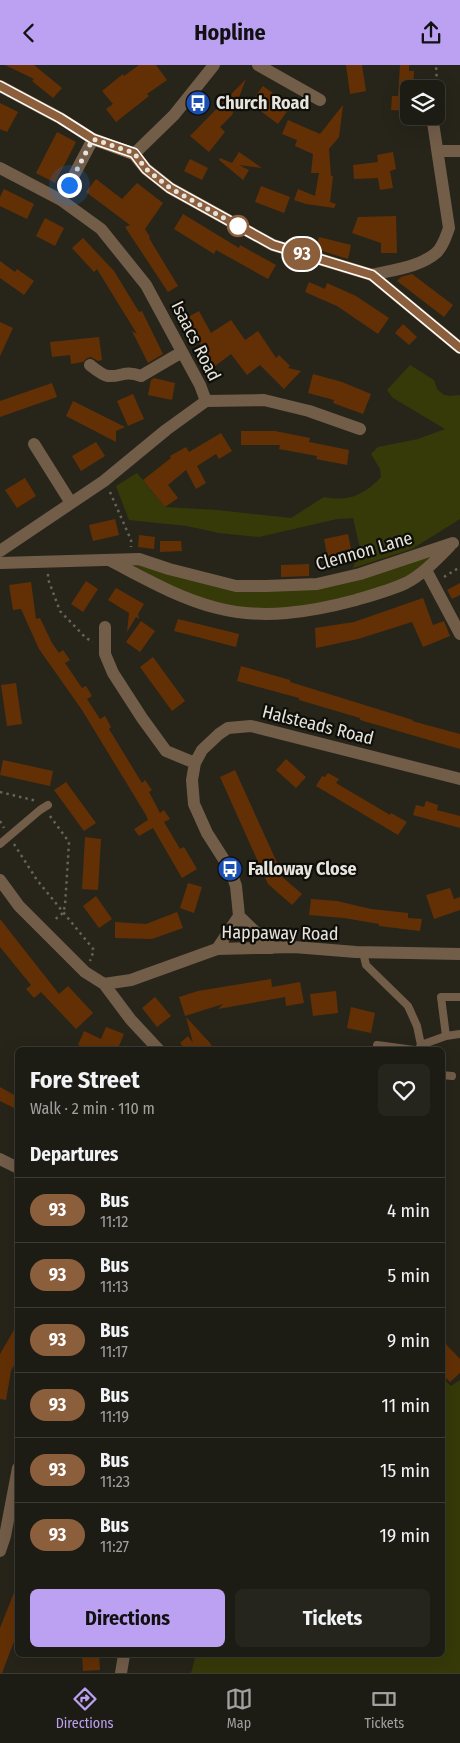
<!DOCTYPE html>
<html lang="en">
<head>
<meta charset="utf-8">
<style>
  :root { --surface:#1d1c14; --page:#25251d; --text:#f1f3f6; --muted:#a0a1a0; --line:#3b3a34; --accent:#bca0f2 }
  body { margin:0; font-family:"Fira Sans Condensed",sans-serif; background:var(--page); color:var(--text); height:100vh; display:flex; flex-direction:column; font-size:19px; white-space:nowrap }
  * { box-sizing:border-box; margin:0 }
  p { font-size:16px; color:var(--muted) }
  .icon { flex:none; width:28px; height:28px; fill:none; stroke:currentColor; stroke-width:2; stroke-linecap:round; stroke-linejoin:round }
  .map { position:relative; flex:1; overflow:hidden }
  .side { position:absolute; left:15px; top:982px; width:430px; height:610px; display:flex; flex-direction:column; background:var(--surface); border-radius:8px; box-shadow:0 5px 20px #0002,0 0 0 1px var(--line) }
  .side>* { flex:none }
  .badge { padding:0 10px; border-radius:16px; font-size:18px; line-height:32px }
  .buttons { position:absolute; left:400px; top:15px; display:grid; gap:10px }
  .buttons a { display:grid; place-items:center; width:45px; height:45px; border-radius:8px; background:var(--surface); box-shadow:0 5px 20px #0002,0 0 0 1px var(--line); font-size:25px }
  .you { position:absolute; width:25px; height:25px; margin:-12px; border:4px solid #fff; border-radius:50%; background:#1a73e8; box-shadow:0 0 0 8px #1a73e833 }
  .map>.badge { position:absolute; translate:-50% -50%; box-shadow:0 0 0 2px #fff }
  h2 { padding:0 15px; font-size:19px; line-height:45px }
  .round { display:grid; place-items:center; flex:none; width:52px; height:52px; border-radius:8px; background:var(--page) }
  .head { display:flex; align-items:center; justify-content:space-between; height:85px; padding:0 15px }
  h1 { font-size:24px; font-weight:700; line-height:38px }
  .button { display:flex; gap:10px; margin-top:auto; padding:10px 15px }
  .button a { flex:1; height:58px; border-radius:8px; background:var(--accent); color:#111; font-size:20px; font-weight:700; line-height:58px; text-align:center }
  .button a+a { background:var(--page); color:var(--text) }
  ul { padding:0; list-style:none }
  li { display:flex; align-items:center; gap:15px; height:65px; padding:0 15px; border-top:1px solid var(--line) }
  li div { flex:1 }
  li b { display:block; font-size:19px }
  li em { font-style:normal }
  li .badge { min-width:55px; font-weight:700; text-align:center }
  header { display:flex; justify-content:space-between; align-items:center; height:65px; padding:0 15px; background:var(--accent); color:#111; font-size:22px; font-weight:700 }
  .tab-bar { display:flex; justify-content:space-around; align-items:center; height:70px; border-top:1px solid var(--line); background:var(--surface); font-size:14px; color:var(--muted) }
  .tab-bar a { display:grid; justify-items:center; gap:2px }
  .tab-bar .current { color:var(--accent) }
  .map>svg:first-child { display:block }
</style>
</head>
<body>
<header><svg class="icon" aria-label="back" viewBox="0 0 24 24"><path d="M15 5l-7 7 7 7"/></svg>Hopline<svg class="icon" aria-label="share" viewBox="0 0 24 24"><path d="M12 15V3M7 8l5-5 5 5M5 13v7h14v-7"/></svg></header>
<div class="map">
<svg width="460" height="1608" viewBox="0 0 460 1608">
  <rect width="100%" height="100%" fill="#27251a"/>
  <path fill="#363a09" d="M 410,300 L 434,315 L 437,324 L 444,330 L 450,331 L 460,330 L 460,454 L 412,484 L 353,503 L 360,483 L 353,453 L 337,454 L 259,472 L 219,468 L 187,461 L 129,455 L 116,421 L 137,408 L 165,442 L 217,445 L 291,453 L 324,432 C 348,437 365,430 381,412 L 380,404 L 371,389 L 378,382 L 418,374 L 445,364 L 393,333 L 387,325 Z
    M 453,478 L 407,517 L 279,549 L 217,543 L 108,495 L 139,494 L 236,521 L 317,519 Z
    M 443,1314 L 451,1321 L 460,1315 L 460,1608 L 191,1608 L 196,1590 L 442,1590 Z"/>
  <path fill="#633005" d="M 5,0 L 34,0 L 62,23 L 53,33 L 32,16 L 34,14 Z
    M 139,0 L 156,0 L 167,15 L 147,29 L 149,31 L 116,57 L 106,44 L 113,39 L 102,26 L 123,9 L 124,11 Z
    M 346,0 L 362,0 L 366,26 L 350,29 Z
    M 400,0 L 409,0 L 409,6 L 414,6 L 413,24 L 409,24 L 409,46 L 391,45 L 392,31 L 398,31 Z
    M 246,14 L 232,50 L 220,62 L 225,67 L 209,87 L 190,71 Z
    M 263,21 L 291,41 L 278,59 L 250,38 Z
    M 0,38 L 18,47 L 7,67 L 0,64 Z
    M 343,40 L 339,72 L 329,84 L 331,111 L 333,111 L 330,137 L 336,139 L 334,143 L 306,139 L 294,135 L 298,124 L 315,131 L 319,108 L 311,108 L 313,89 L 295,81 L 297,75 L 282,69 L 288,55 L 320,69 Z
    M 57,67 L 76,77 L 55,118 L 36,108 Z
    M 239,87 L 262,103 L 239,100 L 249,105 L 243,115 L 219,95 L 220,93 L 232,98 Z
    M 393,87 L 396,104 L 390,106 L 393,123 L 380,125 L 378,113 L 354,114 L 353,100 L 378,97 L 377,90 Z
    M 190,94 L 208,103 L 202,115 L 184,106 Z
    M 96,114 L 122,134 L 137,118 L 163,138 L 145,164 L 150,172 L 149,173 L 178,221 L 168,227 L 125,162 L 130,160 L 86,127 Z
    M 261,121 L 290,132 L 284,148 L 255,137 Z
    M 4,124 L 34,139 L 27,154 L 0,141 L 0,132 Z
    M 183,149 L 239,183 L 240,180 L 276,200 L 268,214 L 216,185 L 214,189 L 174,164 Z
    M 396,151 L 397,188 L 381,188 L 381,178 L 352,168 L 358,152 Z
    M 45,153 L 64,163 L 55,181 L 36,171 Z
    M 319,172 L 351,180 L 348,194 L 316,184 Z
    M 83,173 L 114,206 L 139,247 L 142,246 L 163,289 L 148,298 L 132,266 L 137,269 L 97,204 L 94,207 L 72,183 Z
    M 0,196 L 15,207 L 17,204 L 34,216 L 24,230 L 0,213 Z
    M 412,209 L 453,240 L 444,252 L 397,216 L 401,212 Z
    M 309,217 L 325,224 L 327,218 L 356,231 L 389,253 L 378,269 L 337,241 L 305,227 Z
    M 199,246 L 211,268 L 231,255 L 245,275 L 258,266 L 276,293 L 279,290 L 290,301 L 288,303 L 301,306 L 284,324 L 260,300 L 247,310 L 231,289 L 215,301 L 205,289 L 186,253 Z
    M 0,257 L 13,263 L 0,291 Z
    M 403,259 L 417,272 L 409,280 L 395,268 Z
    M 99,272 L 102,295 L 98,296 L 91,292 L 87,293 L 83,297 L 71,299 L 70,290 L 52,292 L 50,277 Z
    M 313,309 L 342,317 L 371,329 L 363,349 L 333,338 L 334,335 L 308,328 Z
    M 154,313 L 175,318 L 172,335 L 148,330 L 151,315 Z
    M 52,318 L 57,332 L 0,352 L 0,336 Z
    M 133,329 L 144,354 L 128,361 L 117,336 Z
    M 73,336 L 125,362 L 116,366 L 116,377 L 66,351 Z
    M 241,366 L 275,366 L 310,373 L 309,377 L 349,385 L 347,400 L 316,394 L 317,391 L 279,384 L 280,380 L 241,380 Z
    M 221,368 L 232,386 L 219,394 L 216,389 L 197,401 L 206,418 L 196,424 L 186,405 L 168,420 L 178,433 L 165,442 L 143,415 L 171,393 L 170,391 L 186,382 L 189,387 Z
    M 96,377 L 105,391 L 81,406 L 72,391 Z
    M 25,413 L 36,431 L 17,443 L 5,425 Z
    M 115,454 L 119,470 L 93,476 L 89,460 Z
    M 348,469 L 351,484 L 342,486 L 342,491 L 328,494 L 324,474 Z
    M 139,470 L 155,472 L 154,484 L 138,482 Z
    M 160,476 L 181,476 L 182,486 L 160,487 Z
    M 309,499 L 309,511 L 281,512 L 281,500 Z
    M 86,516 L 98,524 L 83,547 L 71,539 Z
    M 31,517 L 36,554 L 40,553 L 52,578 L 59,588 L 63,585 L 70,595 L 65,598 L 82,623 L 86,621 L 92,631 L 87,634 L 100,654 L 105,651 L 111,662 L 109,664 L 142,718 L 145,715 L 152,725 L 149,727 L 160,748 L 164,745 L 170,754 L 164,757 L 180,784 L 184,782 L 197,804 L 182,813 L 153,763 L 139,771 L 134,764 L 148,755 L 146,750 L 82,645 L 39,584 L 21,544 L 13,545 L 9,520 Z
    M 460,518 L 460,530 L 452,534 L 447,525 Z
    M 116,523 L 144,539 L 138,549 L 139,554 L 136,552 L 127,567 L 129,548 L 108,535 Z
    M 423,533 L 433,560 L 444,556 L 450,571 L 423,582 L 412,557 L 358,574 L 316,583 L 315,563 L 354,557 Z
    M 178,554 L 239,569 L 236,582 L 174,566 Z
    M 141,556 L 155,566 L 140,587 L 126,577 Z
    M 153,592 L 185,636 L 172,646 L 140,602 Z
    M 241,601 L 290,615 L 290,617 L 413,655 L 412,656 L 460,669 L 460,684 L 360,655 L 360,653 L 299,635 L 299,633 L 237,616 Z
    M 16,618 L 22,659 L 7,661 L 1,620 Z
    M 286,694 L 306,712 L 296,723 L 276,705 Z
    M 3,695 L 53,706 L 50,721 L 0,710 Z
    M 235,705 L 279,802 L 273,804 L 302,829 L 292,840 L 268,819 L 220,712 Z
    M 328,708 L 339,714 L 336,718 L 390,750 L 391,748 L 407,757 L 398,770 L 316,721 L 322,711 L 325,712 Z
    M 66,717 L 96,758 L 84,766 L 54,725 Z
    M 426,736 L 438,740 L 437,745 L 460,751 L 460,763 L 413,750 L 416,740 L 424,742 Z
    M 85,772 L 101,774 L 98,825 L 82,824 Z
    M 188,818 L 202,822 L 194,848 L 180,843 Z
    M 450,823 L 454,834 L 460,832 L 460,845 L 434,854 L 426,830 Z
    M 96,831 L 112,854 L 99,863 L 83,841 Z
    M 311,834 L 337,836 L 371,844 L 408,848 L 408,853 L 422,854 L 420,866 L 379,861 L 379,859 L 344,853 L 309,850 Z
    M 177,847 L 183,863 L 152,874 L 115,873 L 115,857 L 146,859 Z
    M 0,854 L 59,929 L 68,921 L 93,948 L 76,964 L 41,927 L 34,933 L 26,924 L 31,920 L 0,882 Z
    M 271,914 L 272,922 L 300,917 L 304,938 L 286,941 L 285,932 L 218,944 L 223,939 L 185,951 L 179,932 L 198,926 Z
    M 336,926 L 338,948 L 313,951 L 310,929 Z
    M 155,932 L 171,951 L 157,962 L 142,943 Z
    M 351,942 L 375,948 L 371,968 L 347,963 Z
    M 186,952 L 210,978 L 214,985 L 186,985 L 180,978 L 188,971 L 193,978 Z
    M 106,962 L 124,969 L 119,981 L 128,985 L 90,985 L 78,980 L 84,966 L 101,974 Z
    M 0,1022 L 18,1032 L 18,1045 L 0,1036 Z
    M 18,1258 L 18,1293 L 11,1306 L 6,1335 L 0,1334 L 0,1289 Z
    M 442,1275 L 460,1294 L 460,1308 L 450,1317 L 442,1309 Z
    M 17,1520 L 18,1566 L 2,1608 L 0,1608 L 0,1563 Z
    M 82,1590 L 99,1590 L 100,1605 L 83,1606 Z"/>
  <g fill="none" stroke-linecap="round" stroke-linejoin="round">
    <path stroke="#65635a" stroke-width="2.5" stroke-dasharray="2.5 4" stroke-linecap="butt" d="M 435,24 L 437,18 L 436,0
      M 110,427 L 131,475 L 131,482
      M 48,509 L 48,514 L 60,546 L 86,573 L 93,577
      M 444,512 L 460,502
      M 0,727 L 37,736
      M 50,751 L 69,777 L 65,841 L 63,848 L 53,856
      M 0,756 L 4,763
      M 14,779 L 37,815 L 94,885 L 90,896"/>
    <path stroke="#725d49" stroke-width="8" d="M 0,779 L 40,745 L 48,740
      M 363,887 L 366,900 L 408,941 L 417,961 L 421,980 L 418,985
      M 446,971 L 460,969
      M 377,980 L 414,985
      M 423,983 L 421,980 L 446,971 L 441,932 L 460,932
      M 442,1010 L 452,1011"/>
    <path stroke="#725d49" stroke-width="12" d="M 258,0 L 320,35
      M 438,86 L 460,86
      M 134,89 L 174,50 L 214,0
      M 0,103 L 61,135 L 101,164 L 146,220 L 200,320 L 206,336 L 166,365 L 104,416 L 0,486
      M 61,135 L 93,74
      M 372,210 C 392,205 420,202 436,188 C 443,182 446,171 449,163 L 432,51
      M 90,300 C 95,304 102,310 108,311 C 122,312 124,305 141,311 L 182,287
      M 206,336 L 264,335 L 309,346 L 360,364
      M 34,379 L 71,438
      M 109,495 C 144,513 178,533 217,543 C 263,555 311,547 356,535 C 373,530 391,525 406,518 C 423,509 437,494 450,481
      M 0,498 L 139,494 L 169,504 L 236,521 L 266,521 L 317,519 L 360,509 L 453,478
      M 426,505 L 460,569
      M 105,562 L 105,589 L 113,608 L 142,653 L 166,686 L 195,698
      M 0,815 L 19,841 L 85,907 L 104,919 L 131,955 L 159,985
      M 239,851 L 236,821 L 230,804 L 207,768 L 194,739 L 192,715 L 195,698 L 202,685 L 219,669 L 228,663 L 251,661 L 460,714
      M 217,884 L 239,851 L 272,883
      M 104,919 L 131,915 L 217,884 L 294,882 L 356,887 L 460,889
      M 0,1094 L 18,1103
      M 0,1486 L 5,1471 L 18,1403
      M 121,1608 L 124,1590"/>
    <path stroke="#9e7d5d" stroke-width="12" d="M 0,21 L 60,53 L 93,74 L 134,89 L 146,104 L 170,123 L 273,180 L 372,210 L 460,283"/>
  </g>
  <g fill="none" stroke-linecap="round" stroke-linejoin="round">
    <defs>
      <path id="line" d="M 0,21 L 60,53 L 93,74 L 134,88 L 146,104 L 170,123 L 273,180 L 372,210 L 460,283"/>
    </defs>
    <use href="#line" stroke="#fff" stroke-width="11"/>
    <use href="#line" stroke="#8b5e3c" stroke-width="8"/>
    <path stroke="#e6e4dd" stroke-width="5" stroke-dasharray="0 9" d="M 69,120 L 93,74 L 134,88 L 146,104 L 170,123 L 238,161"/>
  </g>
  <defs>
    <symbol id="bus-disc" viewBox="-11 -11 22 22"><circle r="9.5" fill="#1a4fb4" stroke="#0f0e09"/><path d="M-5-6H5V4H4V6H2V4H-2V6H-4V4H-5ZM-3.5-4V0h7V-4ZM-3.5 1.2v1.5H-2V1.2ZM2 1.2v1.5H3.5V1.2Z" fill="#fff"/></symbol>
  </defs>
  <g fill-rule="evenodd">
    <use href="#bus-disc" x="184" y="24" width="28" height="28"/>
    <use href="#bus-disc" x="216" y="790" width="28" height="28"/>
  </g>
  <circle fill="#fff" stroke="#8b5e3c" stroke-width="2.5" cx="238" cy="161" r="10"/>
  <g text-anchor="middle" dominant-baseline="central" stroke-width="4.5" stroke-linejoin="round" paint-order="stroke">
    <g font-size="18" font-weight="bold" fill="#e6e4dd" stroke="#0f0e09" text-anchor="start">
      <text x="216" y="38">Church Road</text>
      <text x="248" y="804">Falloway Close</text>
    </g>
    <g font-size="18" fill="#e6e4dd" stroke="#0f0e09">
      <text transform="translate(196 276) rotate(63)">Isaacs Road</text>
      <text transform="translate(364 486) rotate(-16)">Clennon Lane</text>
      <text transform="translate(318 660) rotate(14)">Halsteads Road</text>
      <text transform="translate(280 868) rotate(1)">Happaway Road</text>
    </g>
  </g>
</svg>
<div class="buttons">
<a><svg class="icon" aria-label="layers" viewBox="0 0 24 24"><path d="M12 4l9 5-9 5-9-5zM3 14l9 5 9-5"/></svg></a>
</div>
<div class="you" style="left:69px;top:120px"></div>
<b class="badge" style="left:302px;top:189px;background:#8b5e3c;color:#fff">93</b>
<section class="side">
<div class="head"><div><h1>Fore Street</h1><p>Walk · 2 min · 110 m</p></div><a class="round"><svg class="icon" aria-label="heart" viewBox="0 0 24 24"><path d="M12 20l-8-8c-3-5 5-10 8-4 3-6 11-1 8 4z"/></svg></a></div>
<h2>Departures</h2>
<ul>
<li><span class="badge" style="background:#8b5e3c;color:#fff">93</span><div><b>Bus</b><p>11:12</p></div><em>4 min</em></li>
<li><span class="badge" style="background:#8b5e3c;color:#fff">93</span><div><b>Bus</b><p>11:13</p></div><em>5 min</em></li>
<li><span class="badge" style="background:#8b5e3c;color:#fff">93</span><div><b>Bus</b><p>11:17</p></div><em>9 min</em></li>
<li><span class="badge" style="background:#8b5e3c;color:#fff">93</span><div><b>Bus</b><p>11:19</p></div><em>11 min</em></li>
<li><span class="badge" style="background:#8b5e3c;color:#fff">93</span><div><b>Bus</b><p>11:23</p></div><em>15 min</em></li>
<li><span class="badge" style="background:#8b5e3c;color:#fff">93</span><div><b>Bus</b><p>11:27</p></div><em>19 min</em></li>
</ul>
<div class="button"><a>Directions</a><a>Tickets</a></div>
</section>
</div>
<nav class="tab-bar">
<a class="current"><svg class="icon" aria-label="directions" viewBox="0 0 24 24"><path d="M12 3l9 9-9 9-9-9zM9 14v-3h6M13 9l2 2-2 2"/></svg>Directions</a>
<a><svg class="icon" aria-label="map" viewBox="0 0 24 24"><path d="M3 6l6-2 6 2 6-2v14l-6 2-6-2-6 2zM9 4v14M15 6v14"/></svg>Map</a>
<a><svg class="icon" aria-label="tickets" viewBox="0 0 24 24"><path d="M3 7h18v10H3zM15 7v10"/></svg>Tickets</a>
</nav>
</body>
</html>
